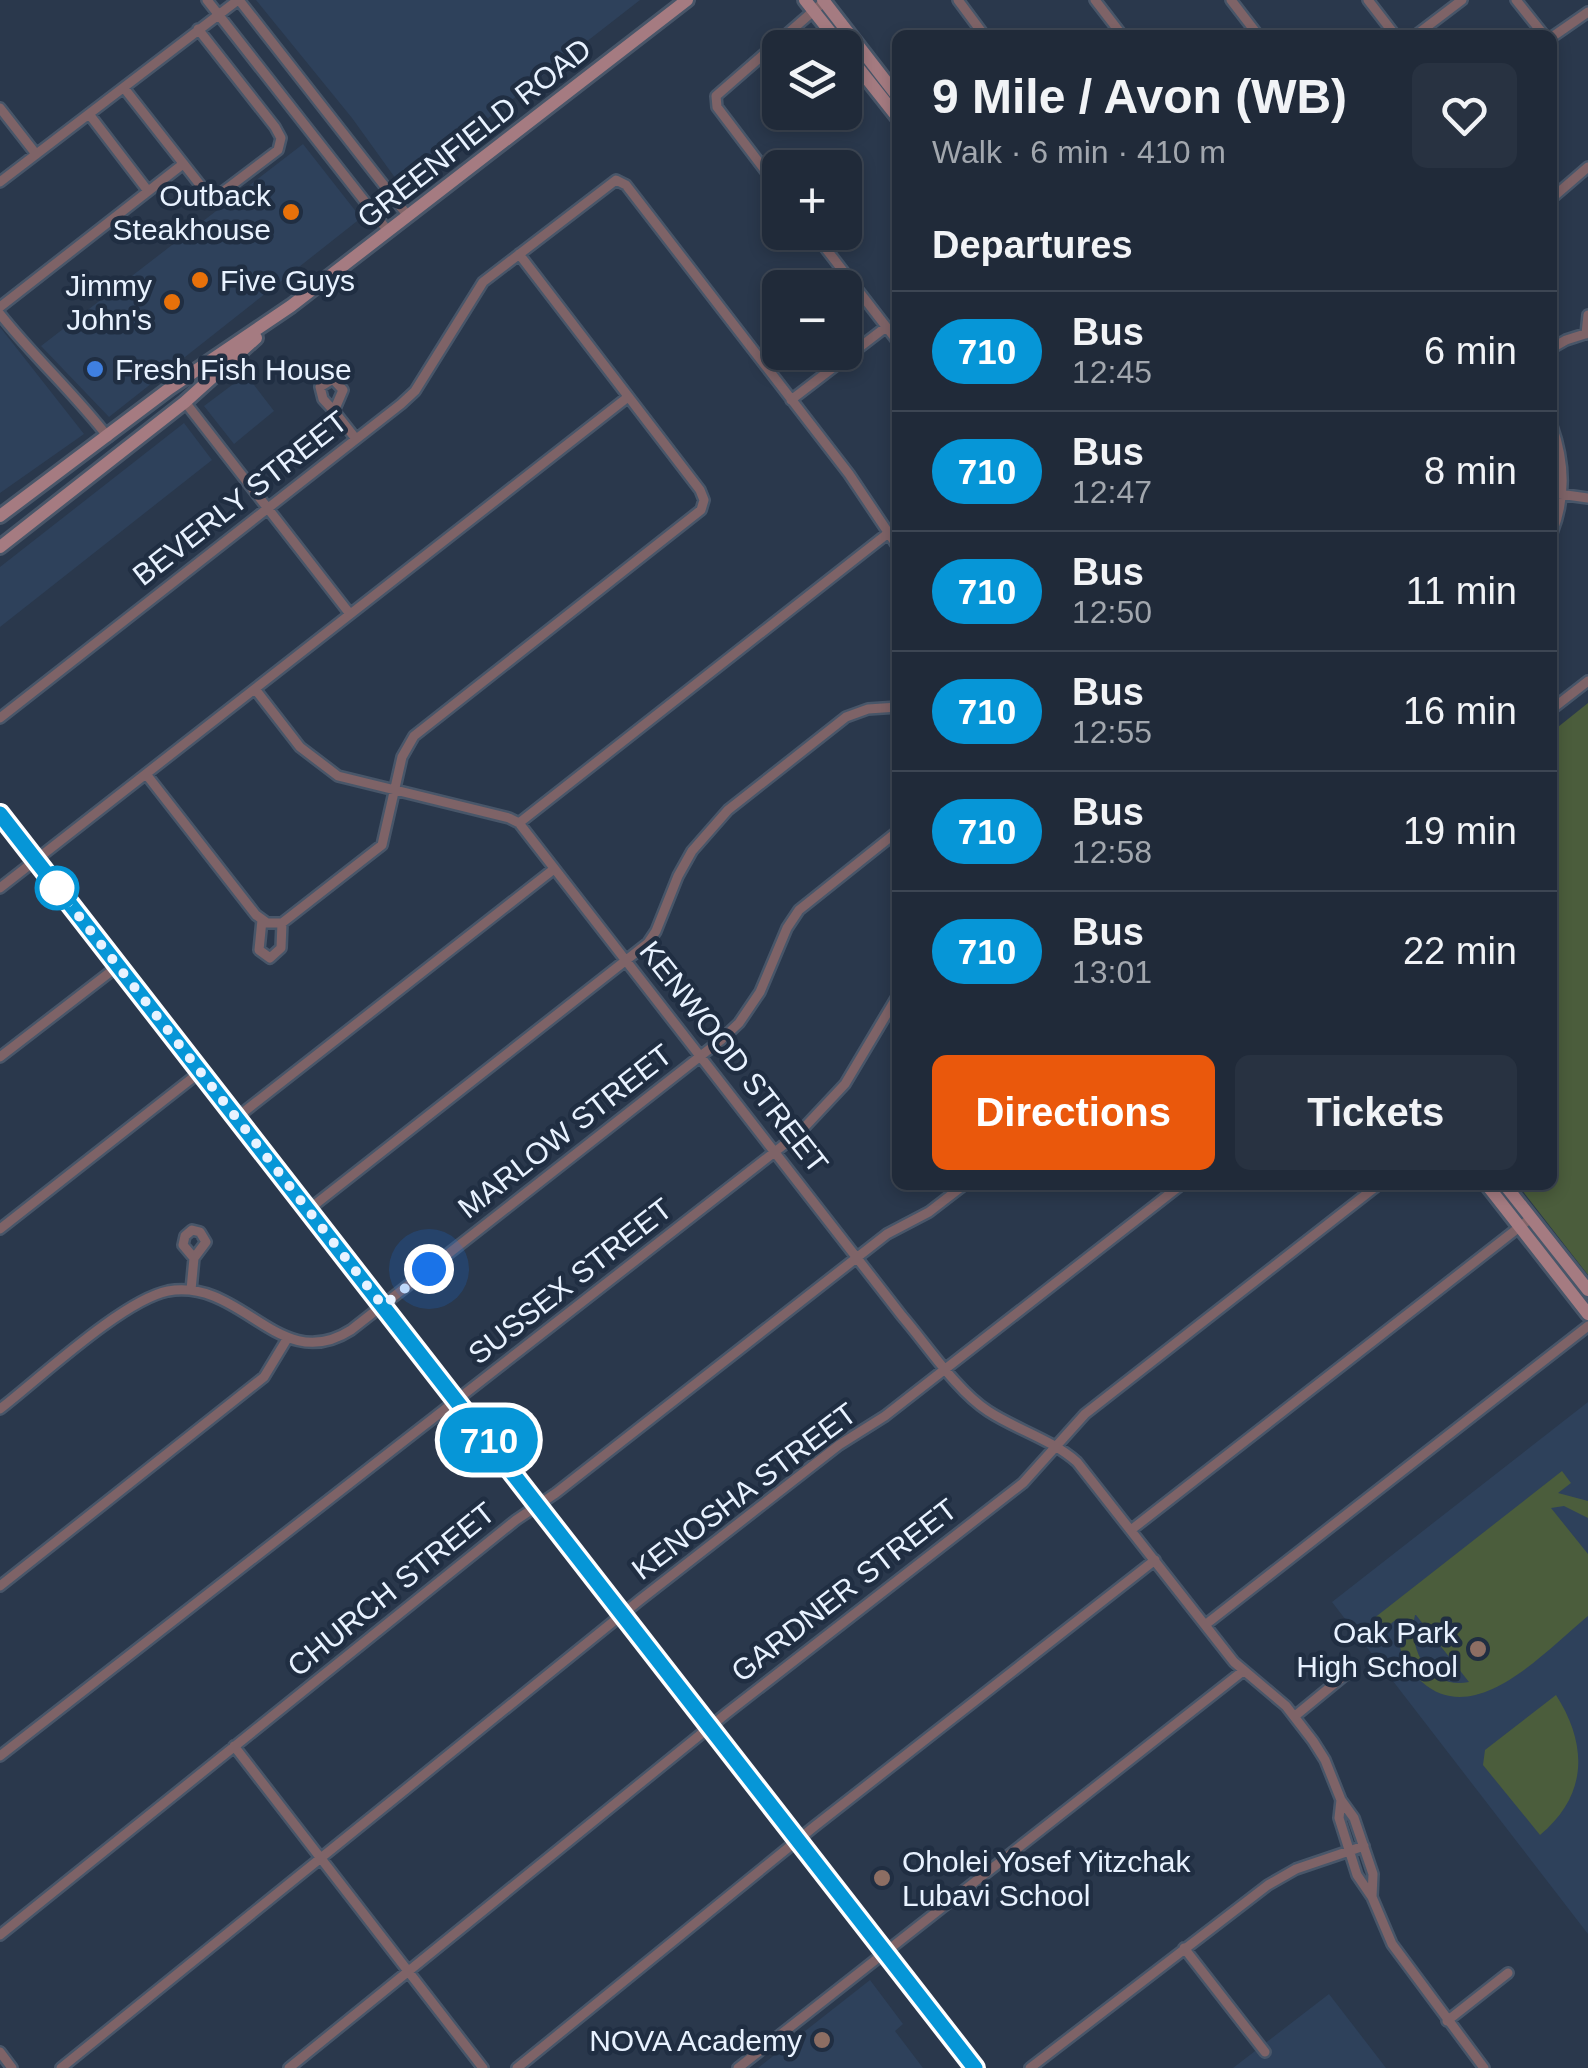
<!DOCTYPE html>
<html lang="en">
<head>
<meta charset="utf-8">
<style>
  :root { --surface:#202a39; --page:#283241; --text:#f1f3f6; --muted:#a2a7ae; --line:#3d4653; --accent:#ea580c }
  body { margin:0; font-family:Helvetica,sans-serif; background:var(--page); color:var(--text); height:100vh; display:flex; flex-direction:column; font-size:38px; white-space:nowrap }
  * { box-sizing:border-box; margin:0 }
  p { font-size:32px; color:var(--muted) }
  .icon { flex:none; width:55px; height:55px; fill:none; stroke:currentColor; stroke-width:2; stroke-linecap:round; stroke-linejoin:round }
  .map { position:relative; flex:1; overflow:hidden }
  .drawer { position:absolute; left:892px; top:30px; width:665px; height:1160px; display:flex; flex-direction:column; background:var(--surface); border-radius:15px; box-shadow:0 5px 15px #0003,0 0 0 2px var(--line) }
  .drawer>* { flex:none }
  .badge { padding:0 20px; border-radius:32px; font-size:35px; line-height:65px }
  .fabs { position:absolute; left:762px; top:30px; display:grid; gap:20px }
  .fabs a { display:grid; place-items:center; width:100px; height:100px; border-radius:15px; background:var(--surface); box-shadow:0 5px 15px #0003,0 0 0 2px var(--line); font-size:50px }
  .you { position:absolute; width:50px; height:50px; margin:-25px; border:8px solid #fff; border-radius:50%; background:#1a73e8; box-shadow:0 0 0 15px #1a73e833 }
  .map>.badge { position:absolute; translate:-50% -50%; box-shadow:0 0 0 5px #fff }
  h2 { padding:0 40px; font-size:38px; line-height:90px }
  .round { display:grid; place-items:center; flex:none; width:105px; height:105px; border-radius:15px; background:var(--page) }
  .summary { display:flex; align-items:center; justify-content:space-between; height:170px; padding:0 40px }
  h1 { font-size:48px; font-weight:600; line-height:75px }
  .action { display:flex; gap:20px; margin-top:auto; padding:20px 40px }
  .action a { flex:1; height:115px; border-radius:15px; background:var(--accent); color:#fff; font-size:40px; font-weight:600; line-height:115px; text-align:center }
  .action a+a { background:var(--page); color:var(--text) }
  ul { padding:0; list-style:none }
  li { display:flex; align-items:center; gap:30px; height:120px; padding:0 40px; border-top:2px solid var(--line) }
  li div { flex:1 }
  li b { display:block; font-size:38px }
  li em { font-style:normal }
  li .badge { min-width:110px; font-weight:700; text-align:center }
  .map>svg:first-child { display:block }
</style>
</head>
<body>
<div class="map">
<svg width="1588" height="2068" viewBox="0 0 1588 2068">
  <rect width="100%" height="100%" fill="#2a384c"/>
  <path fill="#2e415b" d="M 256,0 L 640,0 L 401,186 L 352,118 Z
    M 303,144 L 361,218 L 109,417 L 41,346 Z
    M 0,327 L 84,434 L 0,493 Z
    M 240,379 L 251,381 L 274,411 L 234,444 L 204,406 Z
    M 184,423 L 212,460 L 0,627 L 0,567 Z
    M 1588,1402 L 1588,1934 L 1332,1602 Z
    M 870,1980 L 903,2024 L 895,2031 L 923,2068 L 758,2068 Z
    M 1329,1994 L 1386,2068 L 1233,2068 Z"/>
  <path fill="#4b5d3c" fill-rule="evenodd" d="M 1588,703 L 1588,1275 L 1518,1185 L 1552,1185 L 1553,731 Z
    M 1562,1471 L 1571,1483 L 1558,1493 L 1588,1501 L 1588,1518 L 1564,1506 L 1551,1508 L 1588,1554 L 1588,1616 C 1546,1650 1476,1730 1422,1682 C 1402,1664 1397,1645 1397,1619 L 1382,1630 L 1373,1619 ZM 1415,1615 L 1416,1615 L 1469,1682 C 1429,1690 1407,1649 1415,1615 Z
    M 1556,1695 C 1588,1745 1588,1795 1540,1835 L 1483,1765 L 1485,1750 Z"/>
  <g fill="none" stroke-linecap="round" stroke-linejoin="round">
    <defs>
      <path id="street" d="M 207,0 L 388,231
        M 239,0 L 408,216
        M 958,0 L 984,35
        M 1095,0 L 1122,35
        M 1231,0 L 1258,35
        M 1368,0 L 1395,35
        M 1516,0 L 1544,35
        M 1416,35 L 1462,0
        M 1552,37 L 1588,12
        M 124,88 L 212,200 L 278,150 L 281,138 L 275,127 L 198,29
        M 0,108 L 36,154
        M 89,114 L 148,191
        M 0,182 L 238,0
        M 780,190 L 717,107 L 716,96 L 826,0
        M 1552,198 L 1588,167
        M 813,232 L 898,342
        M 0,307 L 183,164
        M 0,314 C 34,357 74,393 108,437
        M 1586,334 L 1588,315
        M 1552,348 L 1566,340 L 1588,333
        M 791,400 L 886,327
        M 185,402 L 350,614
        M 334,411 L 323,399 L 320,387 L 333,379 L 343,390 L 334,411 L 356,439
        M 1552,426 C 1565,462 1566,498 1552,533
        M 1552,493 L 1588,498
        M 255,689 L 300,747 L 338,776 L 509,818 L 519,823 L 902,1316 C 927,1345 957,1391 988,1411 C 1017,1430 1051,1439 1077,1462 L 1234,1662 L 1286,1706 L 1313,1741 L 1325,1760 L 1341,1800 L 1354,1818 L 1373,1874 L 1372,1897
        M 1552,709 L 1588,681
        M 0,718 L 401,404 L 415,391 L 483,282 L 616,180 L 626,185 L 849,474 L 898,547
        M 146,774 L 256,915 L 267,923 L 282,923 L 382,845 L 402,757 L 414,736 L 701,510 L 704,500 L 700,490 L 519,254
        M 519,823 L 887,534
        M 0,888 L 628,397
        M 262,920 L 259,950 L 270,958 L 281,948 L 282,923
        M 0,1057 L 118,966
        M 236,1118 L 554,869
        M 308,1210 L 648,943 L 656,931 L 678,876 L 692,851 L 728,810 L 846,717 L 868,709 L 898,707
        M 0,1229 L 200,1072
        M 191,1290 L 194,1258 L 206,1242 L 200,1232 L 192,1230 L 185,1236 L 183,1245 L 194,1258
        M 0,1409 C 40,1378 123,1300 168,1291 C 243,1278 279,1376 351,1330 L 721,1040 L 739,1023 L 760,992 L 787,928 L 799,910 L 898,831
        M 1131,1530 L 1531,1218
        M 0,1586 L 264,1377 L 287,1339
        M 1205,1625 L 1588,1326
        M 1295,1716 L 1351,1670
        M 234,1746 L 483,2068
        M 0,1756 L 799,1133 L 845,1084 L 898,995
        M 1341,1800 L 1339,1818 L 1357,1875 L 1372,1897 L 1392,1944 L 1484,2068
        M 0,1935 L 516,1520 L 556,1493 L 887,1234 L 929,1212 L 964,1185
        M 1184,1948 L 1265,2052
        M 1447,2021 L 1508,1973
        M 0,2052 L 12,2068
        M 61,2068 L 640,1600 L 839,1445 L 885,1416 L 1181,1185
        M 289,2068 L 727,1713 L 1023,1483 L 1085,1414 L 1378,1185
        M 517,2068 L 815,1826 L 1155,1560
        M 738,2068 L 1243,1671
        M 1030,2068 L 1268,1885 L 1296,1869 L 1364,1846"/>
      <path id="secondary" d="M 805,0 L 843,48
        M 823,0 L 898,97
        M 845,51 L 898,118
        M 0,516 L 170,388 L 291,306 L 687,0
        M 0,547 L 185,402 L 256,338
        M 0,814 L 975,2068
        M 1487,1185 L 1588,1314
        M 1505,1185 L 1588,1290"/>
    </defs>
    <use href="#street" stroke="#485669" stroke-width="14"/>
    <use href="#secondary" stroke="#485669" stroke-width="18"/>
    <use href="#street" stroke="#7e6367" stroke-width="9"/>
    <use href="#secondary" stroke="#a57b81" stroke-width="12"/>
  </g>
  <g fill="none" stroke-linecap="round" stroke-linejoin="round">
    <defs>
      <path id="line" d="M 0,814 L 975,2068"/>
    </defs>
    <use href="#line" stroke="#fff" stroke-width="22"/>
    <use href="#line" stroke="#0696d7" stroke-width="15"/>
    <path stroke="#e8f2ff" stroke-width="10" stroke-dasharray="0 18" d="M 57,888 L 383,1306 L 429,1269"/>
  </g>
  <g fill="#e8710a" stroke="#202e42" stroke-width="4">
    <circle cx="291" cy="212" r="10"/>
    <circle cx="200" cy="280" r="10"/>
    <circle cx="172" cy="302" r="10"/>
  </g>
  <circle fill="#3f7fe0" stroke="#202e42" stroke-width="4" cx="95" cy="369" r="10"/>
  <circle fill="#fff" stroke="#0696d7" stroke-width="5" cx="57" cy="888" r="20"/>
  <g fill="#8d6e63" stroke="#202e42" stroke-width="4">
    <circle cx="1478" cy="1649" r="10"/>
    <circle cx="882" cy="1878" r="10"/>
    <circle cx="822" cy="2040" r="10"/>
  </g>
  <g text-anchor="middle" dominant-baseline="central" stroke-width="9" stroke-linejoin="round" paint-order="stroke">
    <g font-size="30" fill="#e8f2ff" stroke="#202e42">
      <text transform="translate(474 133) rotate(-38)">GREENFIELD ROAD</text>
      <text transform="translate(240 498) rotate(-38)">BEVERLY STREET</text>
      <text transform="translate(734 1057) rotate(52)">KENWOOD STREET</text>
      <text transform="translate(565 1131) rotate(-38)">MARLOW STREET</text>
      <text transform="translate(570 1281) rotate(-38)">SUSSEX STREET</text>
      <text transform="translate(744 1491) rotate(-37)">KENOSHA STREET</text>
      <text transform="translate(391 1589) rotate(-39)">CHURCH STREET</text>
      <text transform="translate(844 1590) rotate(-38)">GARDNER STREET</text>
    </g>
    <g font-size="30" fill="#e8f2ff" stroke="#202e42" text-anchor="end">
      <text x="271" y="195">Outback<tspan x="271" dy="34">Steakhouse</tspan></text>
      <text x="220" y="280" text-anchor="start">Five Guys</text>
      <text x="152" y="285">Jimmy<tspan x="152" dy="34">John's</tspan></text>
      <text x="115" y="369" text-anchor="start">Fresh Fish House</text>
      <text x="1458" y="1632">Oak Park<tspan x="1458" dy="34">High School</tspan></text>
      <text x="902" y="1861" text-anchor="start">Oholei Yosef Yitzchak<tspan x="902" dy="34">Lubavi School</tspan></text>
      <text x="802" y="2040">NOVA Academy</text>
    </g>
  </g>
</svg>
<div class="fabs">
<a><svg class="icon" aria-label="layers" viewBox="0 0 24 24"><path d="M12 4l9 5-9 5-9-5zM3 14l9 5 9-5"/></svg></a>
<a>+</a>
<a>−</a>
</div>
<div class="you" style="left:429px;top:1269px"></div>
<b class="badge" style="left:489px;top:1440px;background:#0696d7;color:#fff">710</b>
<section class="drawer">
<div class="summary"><div><h1>9 Mile / Avon (WB)</h1><p>Walk · 6 min · 410 m</p></div><a class="round"><svg class="icon" aria-label="heart" viewBox="0 0 24 24"><path d="M12 20l-8-8c-3-5 5-10 8-4 3-6 11-1 8 4z"/></svg></a></div>
<h2>Departures</h2>
<ul>
<li><span class="badge" style="background:#0696d7;color:#fff">710</span><div><b>Bus</b><p>12:45</p></div><em>6 min</em></li>
<li><span class="badge" style="background:#0696d7;color:#fff">710</span><div><b>Bus</b><p>12:47</p></div><em>8 min</em></li>
<li><span class="badge" style="background:#0696d7;color:#fff">710</span><div><b>Bus</b><p>12:50</p></div><em>11 min</em></li>
<li><span class="badge" style="background:#0696d7;color:#fff">710</span><div><b>Bus</b><p>12:55</p></div><em>16 min</em></li>
<li><span class="badge" style="background:#0696d7;color:#fff">710</span><div><b>Bus</b><p>12:58</p></div><em>19 min</em></li>
<li><span class="badge" style="background:#0696d7;color:#fff">710</span><div><b>Bus</b><p>13:01</p></div><em>22 min</em></li>
</ul>
<div class="action"><a>Directions</a><a>Tickets</a></div>
</section>
</div>
</body>
</html>
